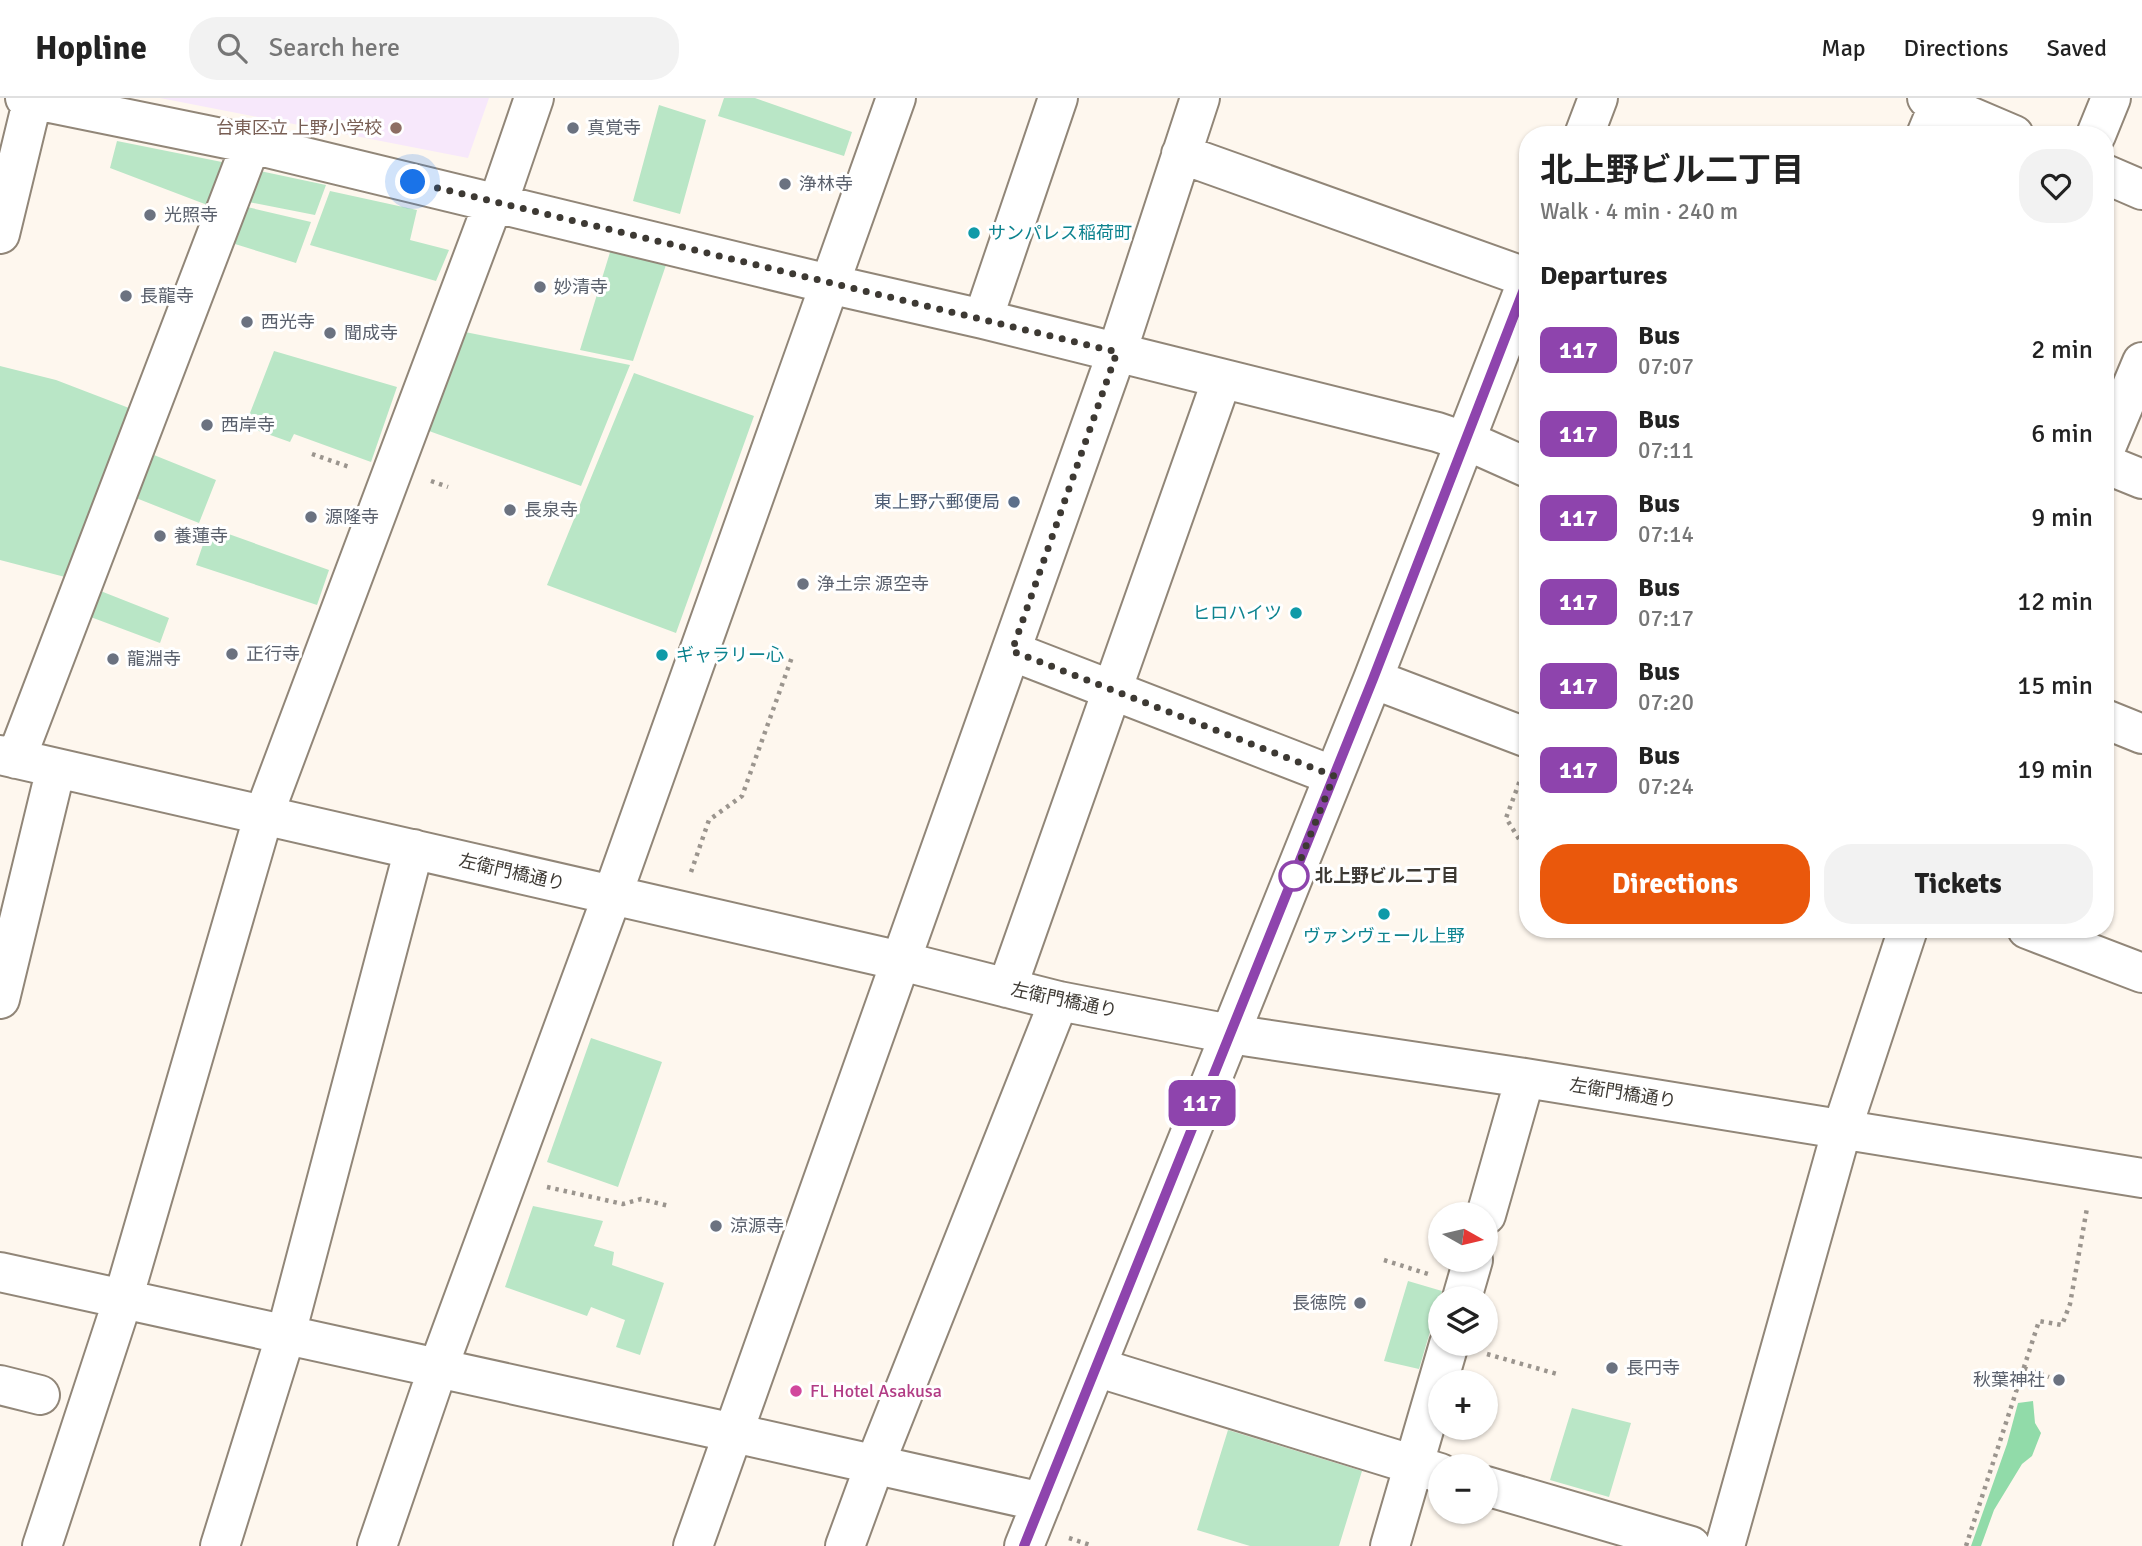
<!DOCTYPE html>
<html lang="en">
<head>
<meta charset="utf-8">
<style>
  :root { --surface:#fff; --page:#f2f2f2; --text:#222; --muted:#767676; --line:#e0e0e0; --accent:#ea580c }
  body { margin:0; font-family:Signika,"Noto Sans JP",sans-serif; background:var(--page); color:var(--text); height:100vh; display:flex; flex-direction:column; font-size:26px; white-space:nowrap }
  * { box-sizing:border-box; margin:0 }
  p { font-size:23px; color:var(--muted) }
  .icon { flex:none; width:38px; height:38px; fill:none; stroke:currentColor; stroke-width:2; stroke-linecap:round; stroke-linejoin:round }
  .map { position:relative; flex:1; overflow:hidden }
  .drawer { position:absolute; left:1519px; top:28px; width:595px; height:812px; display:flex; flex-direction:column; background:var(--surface); border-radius:28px; box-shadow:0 2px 5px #0004 }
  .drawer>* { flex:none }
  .badge { padding:0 14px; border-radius:10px; font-size:24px; line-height:46px }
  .needle { width:46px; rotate:98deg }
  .controls { position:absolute; left:1428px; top:1104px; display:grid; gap:14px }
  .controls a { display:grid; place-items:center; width:70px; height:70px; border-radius:50%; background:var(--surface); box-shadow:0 2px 5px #0004; font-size:35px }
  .you { position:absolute; width:35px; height:35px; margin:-18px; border:5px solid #fff; border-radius:50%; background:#1a73e8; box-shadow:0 0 0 10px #1a73e833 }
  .map>.badge { position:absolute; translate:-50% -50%; box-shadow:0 0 0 4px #fff }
  h2 { padding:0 21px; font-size:26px; line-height:63px }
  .round { display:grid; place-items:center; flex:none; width:74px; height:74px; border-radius:28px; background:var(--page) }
  .head { display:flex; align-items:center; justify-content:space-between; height:119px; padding:0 21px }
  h1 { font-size:33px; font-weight:700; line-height:52px }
  .action { display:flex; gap:14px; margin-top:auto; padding:14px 21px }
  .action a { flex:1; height:80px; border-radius:28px; background:var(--accent); color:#fff; font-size:28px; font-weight:700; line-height:80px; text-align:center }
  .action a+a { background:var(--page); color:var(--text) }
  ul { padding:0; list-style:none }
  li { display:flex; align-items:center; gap:21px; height:84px; padding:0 21px }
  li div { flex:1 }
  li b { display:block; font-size:26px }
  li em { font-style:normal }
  li .badge { min-width:77px; font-weight:700; text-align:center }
  header { display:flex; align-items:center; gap:42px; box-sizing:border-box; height:98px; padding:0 35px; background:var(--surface); border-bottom:2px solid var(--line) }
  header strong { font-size:33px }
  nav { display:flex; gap:38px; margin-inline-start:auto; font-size:24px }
  .search { width:490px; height:63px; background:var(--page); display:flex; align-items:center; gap:18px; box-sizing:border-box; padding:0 24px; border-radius:28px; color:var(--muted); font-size:26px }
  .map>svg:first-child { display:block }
</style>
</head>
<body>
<header>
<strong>Hopline</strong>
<div class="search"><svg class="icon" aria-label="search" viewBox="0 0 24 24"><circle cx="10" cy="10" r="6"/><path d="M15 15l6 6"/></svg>Search here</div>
<nav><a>Map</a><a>Directions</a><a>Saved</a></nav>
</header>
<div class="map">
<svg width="2142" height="1448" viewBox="0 0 2142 1448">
  <rect width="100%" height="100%" fill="#fef7ee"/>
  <path fill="#f7e8fb" d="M 160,0 L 489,0 L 468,60 Z"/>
  <path fill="#b9e6c6" d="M 724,0 L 755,0 L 852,34 L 844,58 L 718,18 Z
    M 659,7 L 706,22 L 680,116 L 633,103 Z
    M 117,43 L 227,65 L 210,108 L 110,70 Z
    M 260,73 L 326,87 L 315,117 L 249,104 Z
    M 330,93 L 417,112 L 410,142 L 449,152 L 436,183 L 310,147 Z
    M 247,109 L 311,124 L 296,165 L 235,146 Z
    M 611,151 L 666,167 L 633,263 L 580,252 Z
    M 465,234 L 630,267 L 581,388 L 429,333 Z
    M 274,253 L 397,289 L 371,364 L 294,336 L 290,344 L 245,328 Z
    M 0,268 L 56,282 L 129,310 L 65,479 L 0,462 Z
    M 634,275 L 754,318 L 676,535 L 547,487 Z
    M 149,355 L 216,382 L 199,425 L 131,398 Z
    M 209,429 L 329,472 L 317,507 L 196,467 Z
    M 98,492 L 169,520 L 160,545 L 88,518 Z
    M 591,940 L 662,964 L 618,1089 L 547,1064 Z
    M 533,1108 L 603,1123 L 594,1148 L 614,1154 L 612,1167 L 664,1185 L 640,1257 L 616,1249 L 625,1222 L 591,1209 L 587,1218 L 505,1189 Z
    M 1408,1183 L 1442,1193 L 1419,1271 L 1384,1263 Z
    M 1572,1310 L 1631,1325 L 1609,1399 L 1550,1382 Z
    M 1228,1332 L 1362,1373 L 1339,1448 L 1250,1448 L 1197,1432 Z"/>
  <path fill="#91dba9" d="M 2033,1303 L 2035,1325 L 2041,1335 L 2032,1358 L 2022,1366 L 1994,1412 L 1981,1448 L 1971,1448 L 2007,1346 L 2018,1305 Z"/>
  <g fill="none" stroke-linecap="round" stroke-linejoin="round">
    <defs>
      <path id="minor" d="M 25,0 L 251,46 L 829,186 L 983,221 L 1437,334 L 1481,349 L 1528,370
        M 1927,0 L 2014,37
        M 1584,37 L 1598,0
        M 1926,37 L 1939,6
        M 2096,37 L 2111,0
        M 1181,56 L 1528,180
        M 2105,76 L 2142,92
        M 498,105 L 534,0
        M 0,136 L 33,0
        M 983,221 L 1058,0
        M 2105,352 L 2142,264
        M 2105,366 L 2142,381
        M 1011,553 L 1334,678
        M 1373,581 L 1528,640
        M 2105,621 L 2142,636
        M 0,657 L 901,863 L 1059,903 L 1230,936 L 1525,980 L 2142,1080
        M 16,661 L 251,46
        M 2027,831 L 2142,875
        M 1007,890 L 1222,281
        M 0,901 L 56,670
        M 1486,1117 L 1525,980
        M 0,1174 L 734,1335 L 1042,1404
        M 1462,1200 L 1473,1162
        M 1096,1269 L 1440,1375
        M 0,1287 L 40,1297
        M 1486,1388 L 1691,1448
        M 42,1448 L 123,1201 L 264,716 L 494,103
        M 220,1448 L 286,1236 L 414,751
        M 377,1448 L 438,1270 L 612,798 L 896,0
        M 693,1448 L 1117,254 L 1200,0
        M 845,1448 L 875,1366 L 1059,903
        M 1024,1448 L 1373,581 L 1528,181
        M 1390,1448 L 1449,1246
        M 1725,1448 L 1842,1031 L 1908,831"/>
    </defs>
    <use href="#minor" stroke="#918678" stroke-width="42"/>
    <path stroke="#9b958e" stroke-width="4.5" stroke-dasharray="3.5 5" stroke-linecap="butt" d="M 312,356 L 352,370
      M 431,383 L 448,389
      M 1519,741 L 1506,720 L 1522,677
      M 691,774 L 709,722 L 742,698 L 792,559
      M 547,1089 L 623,1106 L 641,1101 L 669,1108
      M 1384,1162 L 1428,1176
      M 1487,1256 L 1557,1276
      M 2024,1270 L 2049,1279
      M 1069,1440 L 1093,1448
      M 1966,1448 L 2039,1223 L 2062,1227 L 2070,1206 L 2087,1110"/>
    <use href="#minor" stroke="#fff" stroke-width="38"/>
  </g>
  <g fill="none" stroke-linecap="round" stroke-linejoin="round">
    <defs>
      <path id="line" d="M 1024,1448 L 1373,581 L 1528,181"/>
    </defs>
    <use href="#line" stroke="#fff" stroke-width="16"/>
    <use href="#line" stroke="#8e44ad" stroke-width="10"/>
    <path stroke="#3d3933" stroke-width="7" stroke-dasharray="0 12.6" d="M 413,84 L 1117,254 L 1012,553 L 1334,678 L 1294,778"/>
  </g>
  <circle fill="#8d6e63" stroke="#fff" stroke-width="2.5" cx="396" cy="30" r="7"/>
  <g fill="#6b7280" stroke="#fff" stroke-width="2.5">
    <circle cx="573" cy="30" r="7"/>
    <circle cx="785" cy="86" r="7"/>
    <circle cx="150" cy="117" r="7"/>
    <circle cx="540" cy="189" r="7"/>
    <circle cx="126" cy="198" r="7"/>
    <circle cx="247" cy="224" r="7"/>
    <circle cx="330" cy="235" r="7"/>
    <circle cx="207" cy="327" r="7"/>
    <circle cx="510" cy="412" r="7"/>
    <circle cx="311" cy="419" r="7"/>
    <circle cx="160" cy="438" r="7"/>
    <circle cx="803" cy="486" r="7"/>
    <circle cx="232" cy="556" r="7"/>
    <circle cx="113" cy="561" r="7"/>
    <circle cx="716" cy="1128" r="7"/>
    <circle cx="1360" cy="1205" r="7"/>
    <circle cx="1612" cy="1270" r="7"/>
    <circle cx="2059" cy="1282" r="7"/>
  </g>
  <g fill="#0f9aa8" stroke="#fff" stroke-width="2.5">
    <circle cx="974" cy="135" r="7"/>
    <circle cx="1296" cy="515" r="7"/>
    <circle cx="662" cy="557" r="7"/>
    <circle cx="1384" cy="816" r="7"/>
  </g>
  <circle fill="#5c6f8a" stroke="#fff" stroke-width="2.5" cx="1014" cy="404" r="7"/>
  <circle fill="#fff" stroke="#8e44ad" stroke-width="3.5" cx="1294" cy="778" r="14"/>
  <circle fill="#d1479c" stroke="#fff" stroke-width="2.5" cx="796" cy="1293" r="7"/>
  <g text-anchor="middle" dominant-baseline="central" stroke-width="6" stroke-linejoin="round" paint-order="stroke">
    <g font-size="18" fill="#785e54" stroke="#fff" text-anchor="end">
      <text x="382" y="30">台東区立 上野小学校</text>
    </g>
    <g font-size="18" fill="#5b616d" stroke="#fff" text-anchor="start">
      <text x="587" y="30">真覚寺</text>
      <text x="799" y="86">浄林寺</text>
      <text x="164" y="117">光照寺</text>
      <text x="554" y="189">妙清寺</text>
      <text x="140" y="198">長龍寺</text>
      <text x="261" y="224">西光寺</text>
      <text x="344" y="235">聞成寺</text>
      <text x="221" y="327">西岸寺</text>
      <text x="524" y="412">長泉寺</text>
      <text x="325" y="419">源隆寺</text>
      <text x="174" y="438">養蓮寺</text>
      <text x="817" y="486">浄土宗 源空寺</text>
      <text x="246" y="556">正行寺</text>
      <text x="127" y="561">龍淵寺</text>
      <text x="730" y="1128">涼源寺</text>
      <text x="1346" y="1205" text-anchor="end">長徳院</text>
      <text x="1626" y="1270">長円寺</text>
      <text x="2045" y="1282" text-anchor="end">秋葉神社</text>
    </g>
    <g font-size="18" fill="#0d838f" stroke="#fff" text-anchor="start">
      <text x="988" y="135">サンパレス稲荷町</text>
      <text x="1282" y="515" text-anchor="end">ヒロハイツ</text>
      <text x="676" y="557">ギャラリー心</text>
      <text x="1384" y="838" text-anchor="middle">ヴァンヴェール上野</text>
    </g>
    <g font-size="18" fill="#4e5e75" stroke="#fff" text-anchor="end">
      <text x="1000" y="404">東上野六郵便局</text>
    </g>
    <g font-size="18" fill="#3d3933" stroke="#fff">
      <text transform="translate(512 774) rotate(13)">左衛門橋通り</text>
      <text transform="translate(1064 902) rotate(12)">左衛門橋通り</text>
      <text transform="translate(1623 995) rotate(9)">左衛門橋通り</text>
    </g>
    <g font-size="18" font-weight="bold" fill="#3d3933" stroke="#fff" text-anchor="start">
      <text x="1315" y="778">北上野ビル二丁目</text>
    </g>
    <g font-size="18" fill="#b23c85" stroke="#fff" text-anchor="start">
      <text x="810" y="1293">FL Hotel Asakusa</text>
    </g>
  </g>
</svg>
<div class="controls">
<a><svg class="needle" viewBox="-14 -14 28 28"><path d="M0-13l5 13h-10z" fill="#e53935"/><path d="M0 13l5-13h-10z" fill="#767676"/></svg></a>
<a><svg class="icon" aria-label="layers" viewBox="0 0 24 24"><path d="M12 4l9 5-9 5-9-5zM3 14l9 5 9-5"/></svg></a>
<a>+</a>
<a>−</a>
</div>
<div class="you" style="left:413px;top:84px"></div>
<b class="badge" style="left:1202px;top:1005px;background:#8e44ad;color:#fff">117</b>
<section class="drawer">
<div class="head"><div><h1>北上野ビル二丁目</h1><p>Walk · 4 min · 240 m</p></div><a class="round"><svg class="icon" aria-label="heart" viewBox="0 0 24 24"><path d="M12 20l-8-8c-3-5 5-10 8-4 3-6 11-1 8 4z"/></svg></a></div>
<h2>Departures</h2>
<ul>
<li><span class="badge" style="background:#8e44ad;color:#fff">117</span><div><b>Bus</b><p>07:07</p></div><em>2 min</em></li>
<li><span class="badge" style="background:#8e44ad;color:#fff">117</span><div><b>Bus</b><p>07:11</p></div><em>6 min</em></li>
<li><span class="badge" style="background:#8e44ad;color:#fff">117</span><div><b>Bus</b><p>07:14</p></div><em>9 min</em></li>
<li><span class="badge" style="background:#8e44ad;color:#fff">117</span><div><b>Bus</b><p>07:17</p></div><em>12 min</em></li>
<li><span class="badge" style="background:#8e44ad;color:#fff">117</span><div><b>Bus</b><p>07:20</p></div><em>15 min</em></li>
<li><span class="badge" style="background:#8e44ad;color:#fff">117</span><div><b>Bus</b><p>07:24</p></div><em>19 min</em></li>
</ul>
<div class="action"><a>Directions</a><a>Tickets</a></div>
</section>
</div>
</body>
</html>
